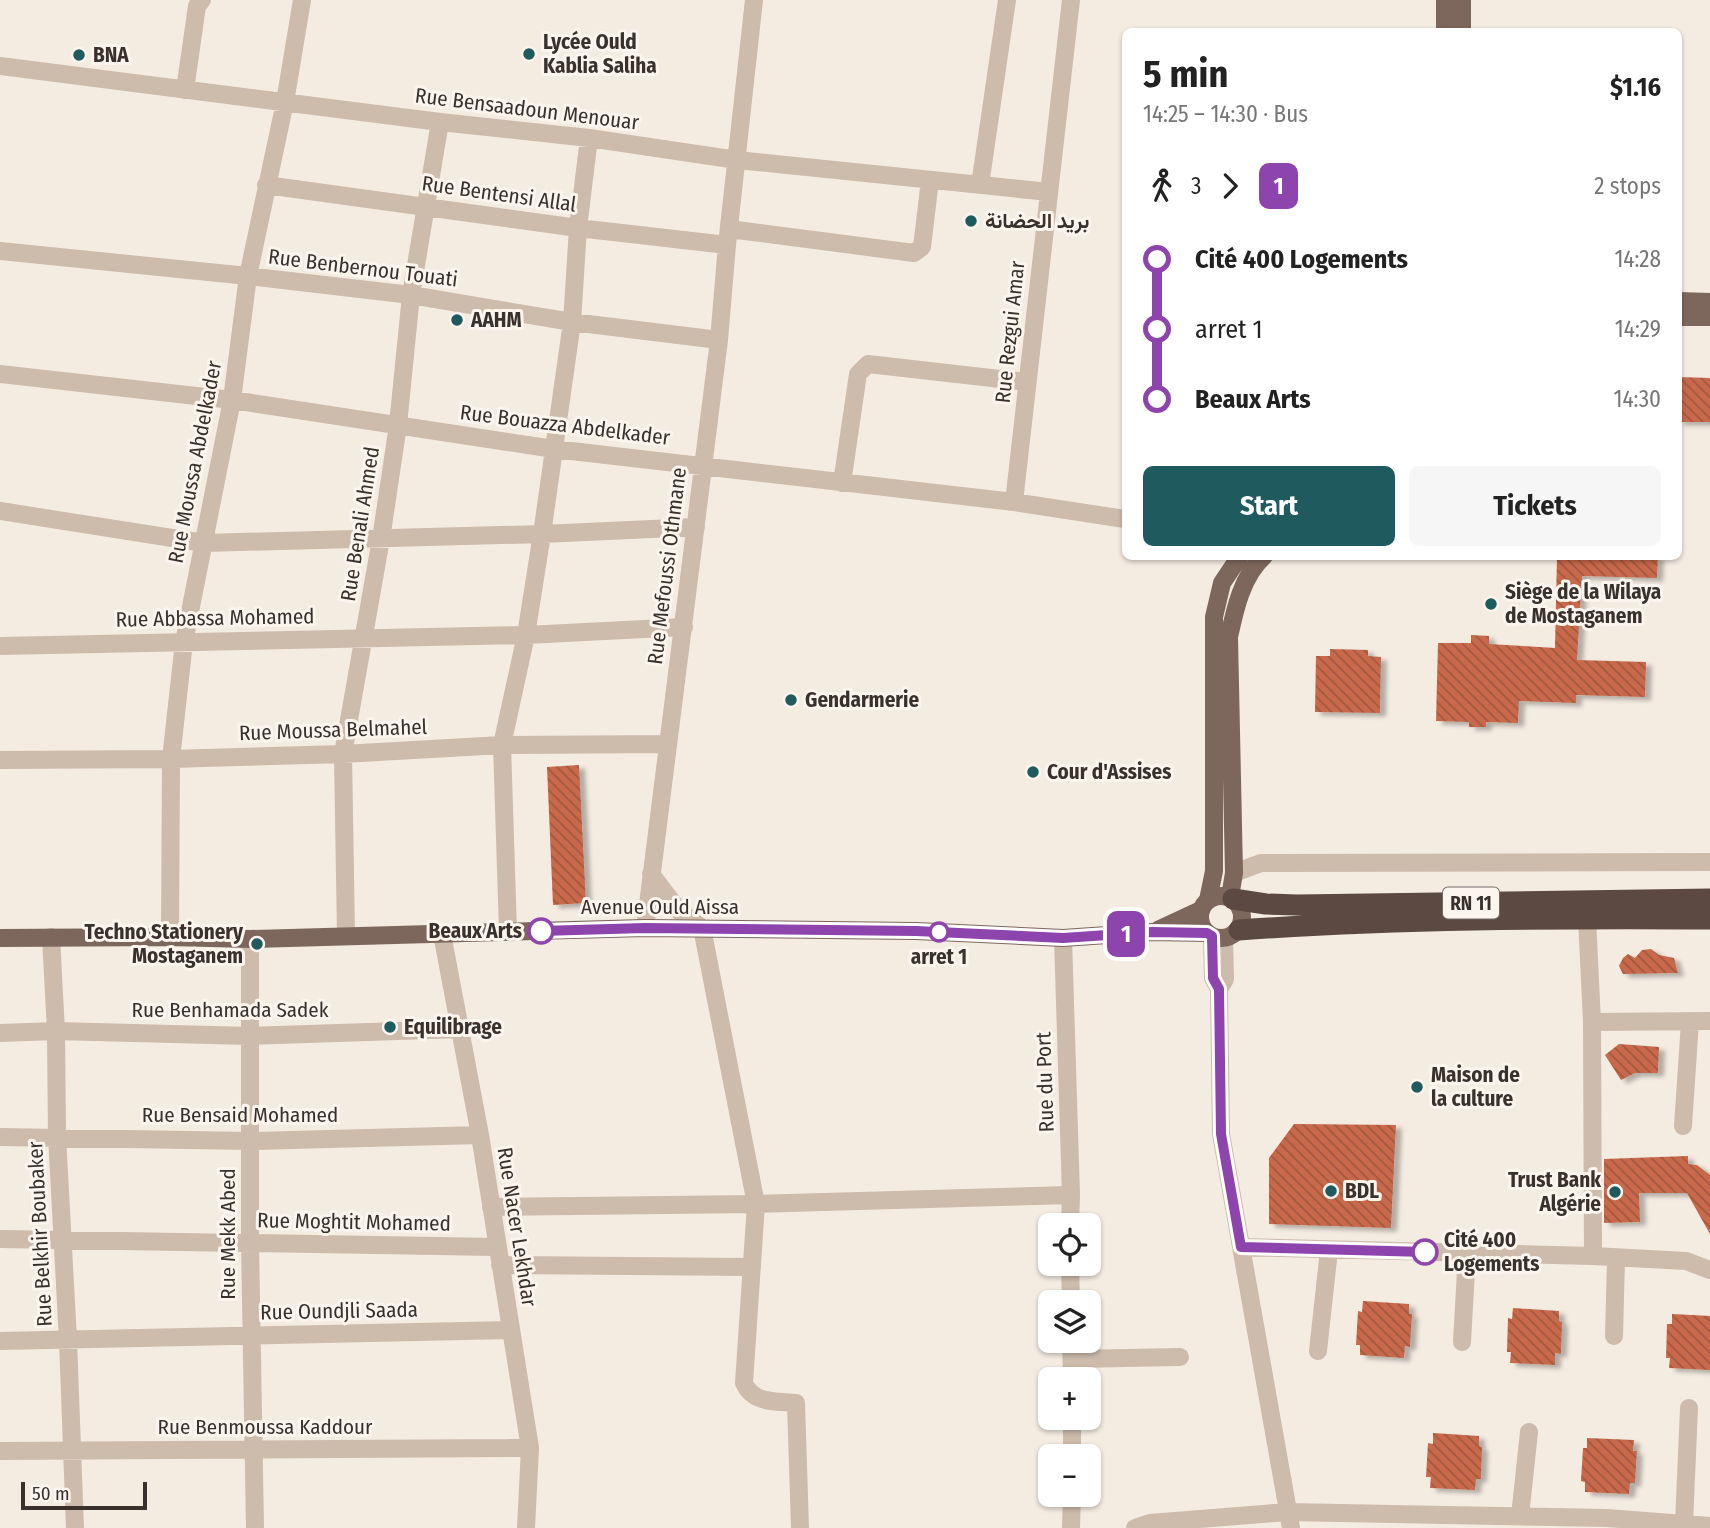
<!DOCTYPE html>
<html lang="en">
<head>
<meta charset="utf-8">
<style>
  :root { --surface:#fff; --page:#f6f6f6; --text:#222; --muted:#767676; --accent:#1f5a5e }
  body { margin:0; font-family:"Fira Sans Condensed",Vazirmatn,sans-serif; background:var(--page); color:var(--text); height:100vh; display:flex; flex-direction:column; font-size:26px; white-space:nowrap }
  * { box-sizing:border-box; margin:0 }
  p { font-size:23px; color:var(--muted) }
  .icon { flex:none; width:38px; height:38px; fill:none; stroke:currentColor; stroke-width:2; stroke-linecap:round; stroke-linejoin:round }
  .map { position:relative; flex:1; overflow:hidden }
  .side { position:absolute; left:1122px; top:28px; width:560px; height:532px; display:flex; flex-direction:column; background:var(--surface); border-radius:10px; box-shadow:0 2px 5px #0004 }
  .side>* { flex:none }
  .badge { padding:0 14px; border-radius:10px; font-size:24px; line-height:46px }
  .buttons { position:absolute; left:1038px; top:1213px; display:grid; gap:14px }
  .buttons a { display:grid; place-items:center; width:63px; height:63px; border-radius:10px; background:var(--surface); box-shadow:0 2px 5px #0004; font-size:35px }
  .scale { position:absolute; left:21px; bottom:18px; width:126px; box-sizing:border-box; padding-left:7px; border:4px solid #3b302b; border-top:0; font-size:19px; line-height:24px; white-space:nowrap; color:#3b302b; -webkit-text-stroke:5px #fbf5ee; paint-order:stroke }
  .map>.badge { position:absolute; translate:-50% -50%; box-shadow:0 0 0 4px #fff }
  .legs { display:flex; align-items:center; gap:10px; height:77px; padding:0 21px; font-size:23px }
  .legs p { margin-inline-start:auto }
  .head { display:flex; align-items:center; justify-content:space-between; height:119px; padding:0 21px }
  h1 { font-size:38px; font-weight:700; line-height:52px }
  .primary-button { display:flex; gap:14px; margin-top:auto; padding:14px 21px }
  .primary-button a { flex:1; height:80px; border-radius:10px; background:var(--accent); color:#fff; font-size:28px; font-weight:700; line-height:80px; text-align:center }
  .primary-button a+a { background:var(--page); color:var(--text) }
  ul { padding:0 21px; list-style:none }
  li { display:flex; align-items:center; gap:24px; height:70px; font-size:26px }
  li i { display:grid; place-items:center; width:10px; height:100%; margin:0 9px; background:currentColor }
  li i::after { content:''; width:18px; height:18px; margin:-9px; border:5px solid; border-radius:50%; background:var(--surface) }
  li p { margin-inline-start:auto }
  li:first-child i { background:linear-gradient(#0000 50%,currentColor 0) }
  li:last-child i { background:linear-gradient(currentColor 50%,#0000 0) }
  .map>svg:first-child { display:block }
</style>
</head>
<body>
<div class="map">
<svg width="1710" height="1528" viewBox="0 0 1710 1528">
  <defs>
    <pattern id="building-back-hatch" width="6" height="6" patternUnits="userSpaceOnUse" patternTransform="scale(1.75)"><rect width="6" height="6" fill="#c8694b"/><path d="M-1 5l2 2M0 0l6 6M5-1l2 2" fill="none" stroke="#a4573f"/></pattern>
    <filter id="shadow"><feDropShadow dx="6" dy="3.5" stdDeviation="2" flood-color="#0004"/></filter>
  </defs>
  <rect width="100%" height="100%" fill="#f4ebe1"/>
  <path fill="url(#building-back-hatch)" filter="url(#shadow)" d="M 1678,377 L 1710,378 L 1710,422 L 1678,422 Z
    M 1557,556 L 1658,556 L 1657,578 L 1582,576 L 1577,660 L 1646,662 L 1645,697 L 1576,695 L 1576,703 L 1519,701 L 1518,723 L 1486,722 L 1486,727 L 1469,727 L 1469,722 L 1436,721 L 1438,643 L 1471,643 L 1471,635 L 1489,636 L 1489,644 L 1555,648 Z
    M 1330,649 L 1368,650 L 1368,656 L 1381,657 L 1380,713 L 1315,712 L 1316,656 L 1330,656 Z
    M 579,765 L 586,903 L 553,905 L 547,767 Z
    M 1651,949 L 1659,955 L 1674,958 L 1678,973 L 1623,974 L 1619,966 L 1623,958 L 1628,954 L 1635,958 L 1642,950 Z
    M 1619,1044 L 1659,1047 L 1658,1073 L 1635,1073 L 1621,1080 L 1605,1055 Z
    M 1294,1124 L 1396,1125 L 1391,1228 L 1269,1224 L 1269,1158 Z
    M 1688,1156 L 1688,1164 L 1697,1165 L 1710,1175 L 1710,1234 L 1687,1193 L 1639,1193 L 1640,1222 L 1604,1223 L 1604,1159 Z
    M 1363,1301 L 1409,1304 L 1409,1314 L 1412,1314 L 1410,1347 L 1405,1346 L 1404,1358 L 1360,1355 L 1360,1345 L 1356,1345 L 1358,1311 L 1362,1312 Z
    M 1513,1308 L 1559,1311 L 1559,1321 L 1562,1322 L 1561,1354 L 1555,1353 L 1555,1365 L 1510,1363 L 1511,1352 L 1507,1352 L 1508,1318 L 1512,1319 Z
    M 1672,1314 L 1710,1316 L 1710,1370 L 1669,1368 L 1670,1358 L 1666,1358 L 1667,1324 L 1672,1324 Z
    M 1433,1433 L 1479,1436 L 1479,1446 L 1482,1447 L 1481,1479 L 1476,1479 L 1475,1490 L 1430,1488 L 1431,1477 L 1426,1477 L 1428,1443 L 1433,1444 Z
    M 1587,1438 L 1634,1440 L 1633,1451 L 1637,1451 L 1635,1483 L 1630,1483 L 1629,1494 L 1585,1492 L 1585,1482 L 1581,1481 L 1583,1448 L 1587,1448 Z"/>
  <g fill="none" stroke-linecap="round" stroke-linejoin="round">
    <path stroke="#cdbbac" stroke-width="18" d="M 0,66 L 440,122 L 589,138 L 737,160 L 1049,192
      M 185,90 L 197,6 L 202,0
      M 266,185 L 578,228 L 727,245
      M 980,185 L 1007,0
      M 729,229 L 914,253 L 922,247 L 930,180
      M 0,251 L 248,276 L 411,295 L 572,322 L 719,340
      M 0,374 L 232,400 L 554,449 L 1014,502 L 1125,519
      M 842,483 L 858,374 L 868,364 L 1027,382
      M 1014,502 L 1071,0
      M 0,511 L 204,543 L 542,534 L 696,527
      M 0,646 L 526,635 L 684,627
      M 0,760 L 171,759 L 343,754 L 502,745 L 668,744
      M 1234,873 L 1261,863 L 1710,862
      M 651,874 L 679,911 L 702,928 L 756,1204 L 744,1383 C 753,1404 776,1401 796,1403 L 800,1528
      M 1587,918 L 1592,1022 L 1593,1256
      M 645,928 L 719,340 L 727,245 L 754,0
      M 508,931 L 502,745 L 526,635 L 542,534 L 572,322 L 578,228 L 589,138
      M 442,934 L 480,1135 L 530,1448 L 526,1528
      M 346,935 L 343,754 L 381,539 L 398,425 L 411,295 L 440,122
      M 1212,936 L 1213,978 L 1219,989 L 1221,1134 L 1291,1528
      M 51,937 L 56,1031 L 57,1136 L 68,1340 L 75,1528
      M 170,937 L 171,759 L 184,642 L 232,400 L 248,276 L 285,102 L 302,0
      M 1063,938 L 1071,1195 L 1070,1225
      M 250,939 L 250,1243 L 255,1528
      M 1219,989 L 1225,979 L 1224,938
      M 1592,1022 L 1710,1021
      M 0,1033 L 56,1031 L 250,1036 L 460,1029
      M 1683,1126 L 1690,1022
      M 0,1137 L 251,1141 L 480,1135
      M 491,1207 L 756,1204 L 1071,1195
      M 0,1239 L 496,1247
      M 1241,1247 L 1593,1256 L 1686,1261 L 1710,1270
      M 1070,1264 L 1071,1302
      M 500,1265 L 752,1267
      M 1614,1336 L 1616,1259
      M 1071,1340 L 1072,1379
      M 0,1341 L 511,1330
      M 1462,1342 L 1467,1253
      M 1318,1351 L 1329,1250
      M 1072,1359 L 1180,1357
      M 0,1451 L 530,1448
      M 1072,1456 L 1072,1418
      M 1520,1516 L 1529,1432
      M 1684,1524 L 1689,1408
      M 1071,1528 L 1072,1494
      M 1135,1528 L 1150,1523 L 1287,1512 L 1607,1518 L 1710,1526"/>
    <path stroke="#7d675c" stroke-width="18" d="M 1445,0 L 1445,32
      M 1462,0 L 1462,32
      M 1678,301 L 1710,302
      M 1678,317 L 1710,317
      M1200 917a21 21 0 1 1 42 0a21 21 0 1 1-42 0Z
      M 1230,897 L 1234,873 L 1229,637 C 1235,609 1242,576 1264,556
      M 1208,900 L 1214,871 L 1214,617 L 1222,583 L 1240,556
      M 1158,930 L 1201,910
      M 0,938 L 170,937 L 250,939 L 645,928 L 916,931 L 1063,938 L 1151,932 L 1207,933"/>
    <path stroke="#5c4a42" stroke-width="21" d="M 1233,899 L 1266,904 L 1297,905 L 1710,899
      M 1239,930 C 1395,919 1553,918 1710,919"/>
  </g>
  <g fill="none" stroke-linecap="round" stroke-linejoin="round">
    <defs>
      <path id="line-1" d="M 541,931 L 645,928 L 916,931 L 1063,938 L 1152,932 L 1207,933 L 1212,936 L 1213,978 L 1219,989 L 1221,1134 L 1241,1247 L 1425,1252"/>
    </defs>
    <use href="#line-1" stroke="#fff" stroke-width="16"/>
    <use href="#line-1" stroke="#8e44ad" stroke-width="10"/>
  </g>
  <g fill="#1f5a5e" stroke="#fbf5ee" stroke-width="2.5">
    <circle cx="529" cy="54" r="7"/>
    <circle cx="79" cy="55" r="7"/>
    <circle cx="971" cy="221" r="7"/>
    <circle cx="457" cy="320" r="7"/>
    <circle cx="1491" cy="604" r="7"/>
    <circle cx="791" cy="700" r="7"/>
    <circle cx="1033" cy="772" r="7"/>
    <circle cx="257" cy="944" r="7"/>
    <circle cx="390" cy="1027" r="7"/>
    <circle cx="1417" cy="1087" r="7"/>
    <circle cx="1331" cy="1191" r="7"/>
    <circle cx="1615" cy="1192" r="7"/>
  </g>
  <g fill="#fff" stroke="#8e44ad" stroke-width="3.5">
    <circle cx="541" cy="931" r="12"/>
    <circle cx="939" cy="932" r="9"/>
    <circle cx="1425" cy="1252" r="12"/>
  </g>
  <g text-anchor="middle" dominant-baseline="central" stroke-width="6" stroke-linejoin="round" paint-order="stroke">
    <rect fill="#fbf5ee" stroke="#756b66" stroke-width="2" x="1443" y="887.5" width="56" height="31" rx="5"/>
    <g font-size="19" font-weight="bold" fill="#3b302b">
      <text x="1471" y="903">RN 11</text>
    </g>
    <g font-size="21" font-weight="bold" fill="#3b302b" stroke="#fbf5ee" text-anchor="start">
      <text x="543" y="42">Lycée Ould<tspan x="543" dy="24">Kablia Saliha</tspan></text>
      <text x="93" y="55">BNA</text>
      <text x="985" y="221">بريد الحضانة</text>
      <text x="471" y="320">AAHM</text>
      <text x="1505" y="592">Siège de la Wilaya<tspan x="1505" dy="24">de Mostaganem</tspan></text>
      <text x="805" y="700">Gendarmerie</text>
      <text x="1047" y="772">Cour d'Assises</text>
      <text x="243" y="932" text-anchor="end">Techno Stationery<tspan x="243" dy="24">Mostaganem</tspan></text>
      <text x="404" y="1027">Equilibrage</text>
      <text x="1431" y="1075">Maison de<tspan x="1431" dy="24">la culture</tspan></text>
      <text x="1601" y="1180" text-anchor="end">Trust Bank<tspan x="1601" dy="24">Algérie</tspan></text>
      <text x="1345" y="1191">BDL</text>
    </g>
    <g font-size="21" fill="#3b302b" stroke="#fbf5ee">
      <text transform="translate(527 109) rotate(7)">Rue Bensaadoun Menouar</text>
      <text transform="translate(499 194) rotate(8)">Rue Bentensi Allal</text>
      <text transform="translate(363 268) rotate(7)">Rue Benbernou Touati</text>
      <text transform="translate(1010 332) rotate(-84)">Rue Rezgui Amar</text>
      <text transform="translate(565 425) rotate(7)">Rue Bouazza Abdelkader</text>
      <text transform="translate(195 462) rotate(-79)">Rue Moussa Abdelkader</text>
      <text transform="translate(360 524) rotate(-81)">Rue Benali Ahmed</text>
      <text transform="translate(667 566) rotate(-83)">Rue Mefoussi Othmane</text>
      <text transform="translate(215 618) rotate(-1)">Rue Abbassa Mohamed</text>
      <text transform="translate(333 730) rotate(-2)">Rue Moussa Belmahel</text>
      <text x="660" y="907">Avenue Ould Aissa</text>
      <text x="230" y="1010">Rue Benhamada Sadek</text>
      <text transform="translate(1045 1082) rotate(-92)">Rue du Port</text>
      <text x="240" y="1115">Rue Bensaid Mohamed</text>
      <text transform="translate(354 1222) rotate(1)">Rue Moghtit Mohamed</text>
      <text transform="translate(517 1227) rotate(81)">Rue Nacer Lekhdar</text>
      <text transform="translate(40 1234) rotate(-93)">Rue Belkhir Boubaker</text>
      <text transform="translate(228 1234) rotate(-90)">Rue Mekk Abed</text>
      <text transform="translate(339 1311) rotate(-1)">Rue Oundjli Saada</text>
      <text x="265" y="1427">Rue Benmoussa Kaddour</text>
    </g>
    <g font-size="21" font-weight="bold" fill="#3b302b" stroke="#fbf5ee" text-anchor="end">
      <text x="522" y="931">Beaux Arts</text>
      <text x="939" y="957" text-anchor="middle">arret 1</text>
      <text x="1444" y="1240" text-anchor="start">Cité 400<tspan x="1444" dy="24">Logements</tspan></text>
    </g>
  </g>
</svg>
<div class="buttons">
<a><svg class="icon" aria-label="locate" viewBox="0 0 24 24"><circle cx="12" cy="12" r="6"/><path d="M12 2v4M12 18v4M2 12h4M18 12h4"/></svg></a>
<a><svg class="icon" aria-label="layers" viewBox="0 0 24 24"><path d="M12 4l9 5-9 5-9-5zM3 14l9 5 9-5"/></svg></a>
<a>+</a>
<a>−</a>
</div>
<div class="scale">50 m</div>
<b class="badge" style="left:1126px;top:934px;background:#8e44ad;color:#fff">1</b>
<section class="side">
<div class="head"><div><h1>5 min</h1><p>14:25 – 14:30 · Bus</p></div><b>$1.16</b></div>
<div class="legs"><svg class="icon" aria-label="walk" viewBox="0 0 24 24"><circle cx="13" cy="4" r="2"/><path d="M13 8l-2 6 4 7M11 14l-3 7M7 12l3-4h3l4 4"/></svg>3<svg class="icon" aria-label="forward" viewBox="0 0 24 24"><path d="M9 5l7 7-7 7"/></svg><b class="badge" style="background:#8e44ad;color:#fff">1</b><p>2 stops</p></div>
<ul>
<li><i style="color:#8e44ad"></i><b>Cité 400 Logements</b><p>14:28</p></li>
<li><i style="color:#8e44ad"></i><span>arret 1</span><p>14:29</p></li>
<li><i style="color:#8e44ad"></i><b>Beaux Arts</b><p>14:30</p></li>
</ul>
<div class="primary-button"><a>Start</a><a>Tickets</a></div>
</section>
</div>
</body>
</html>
